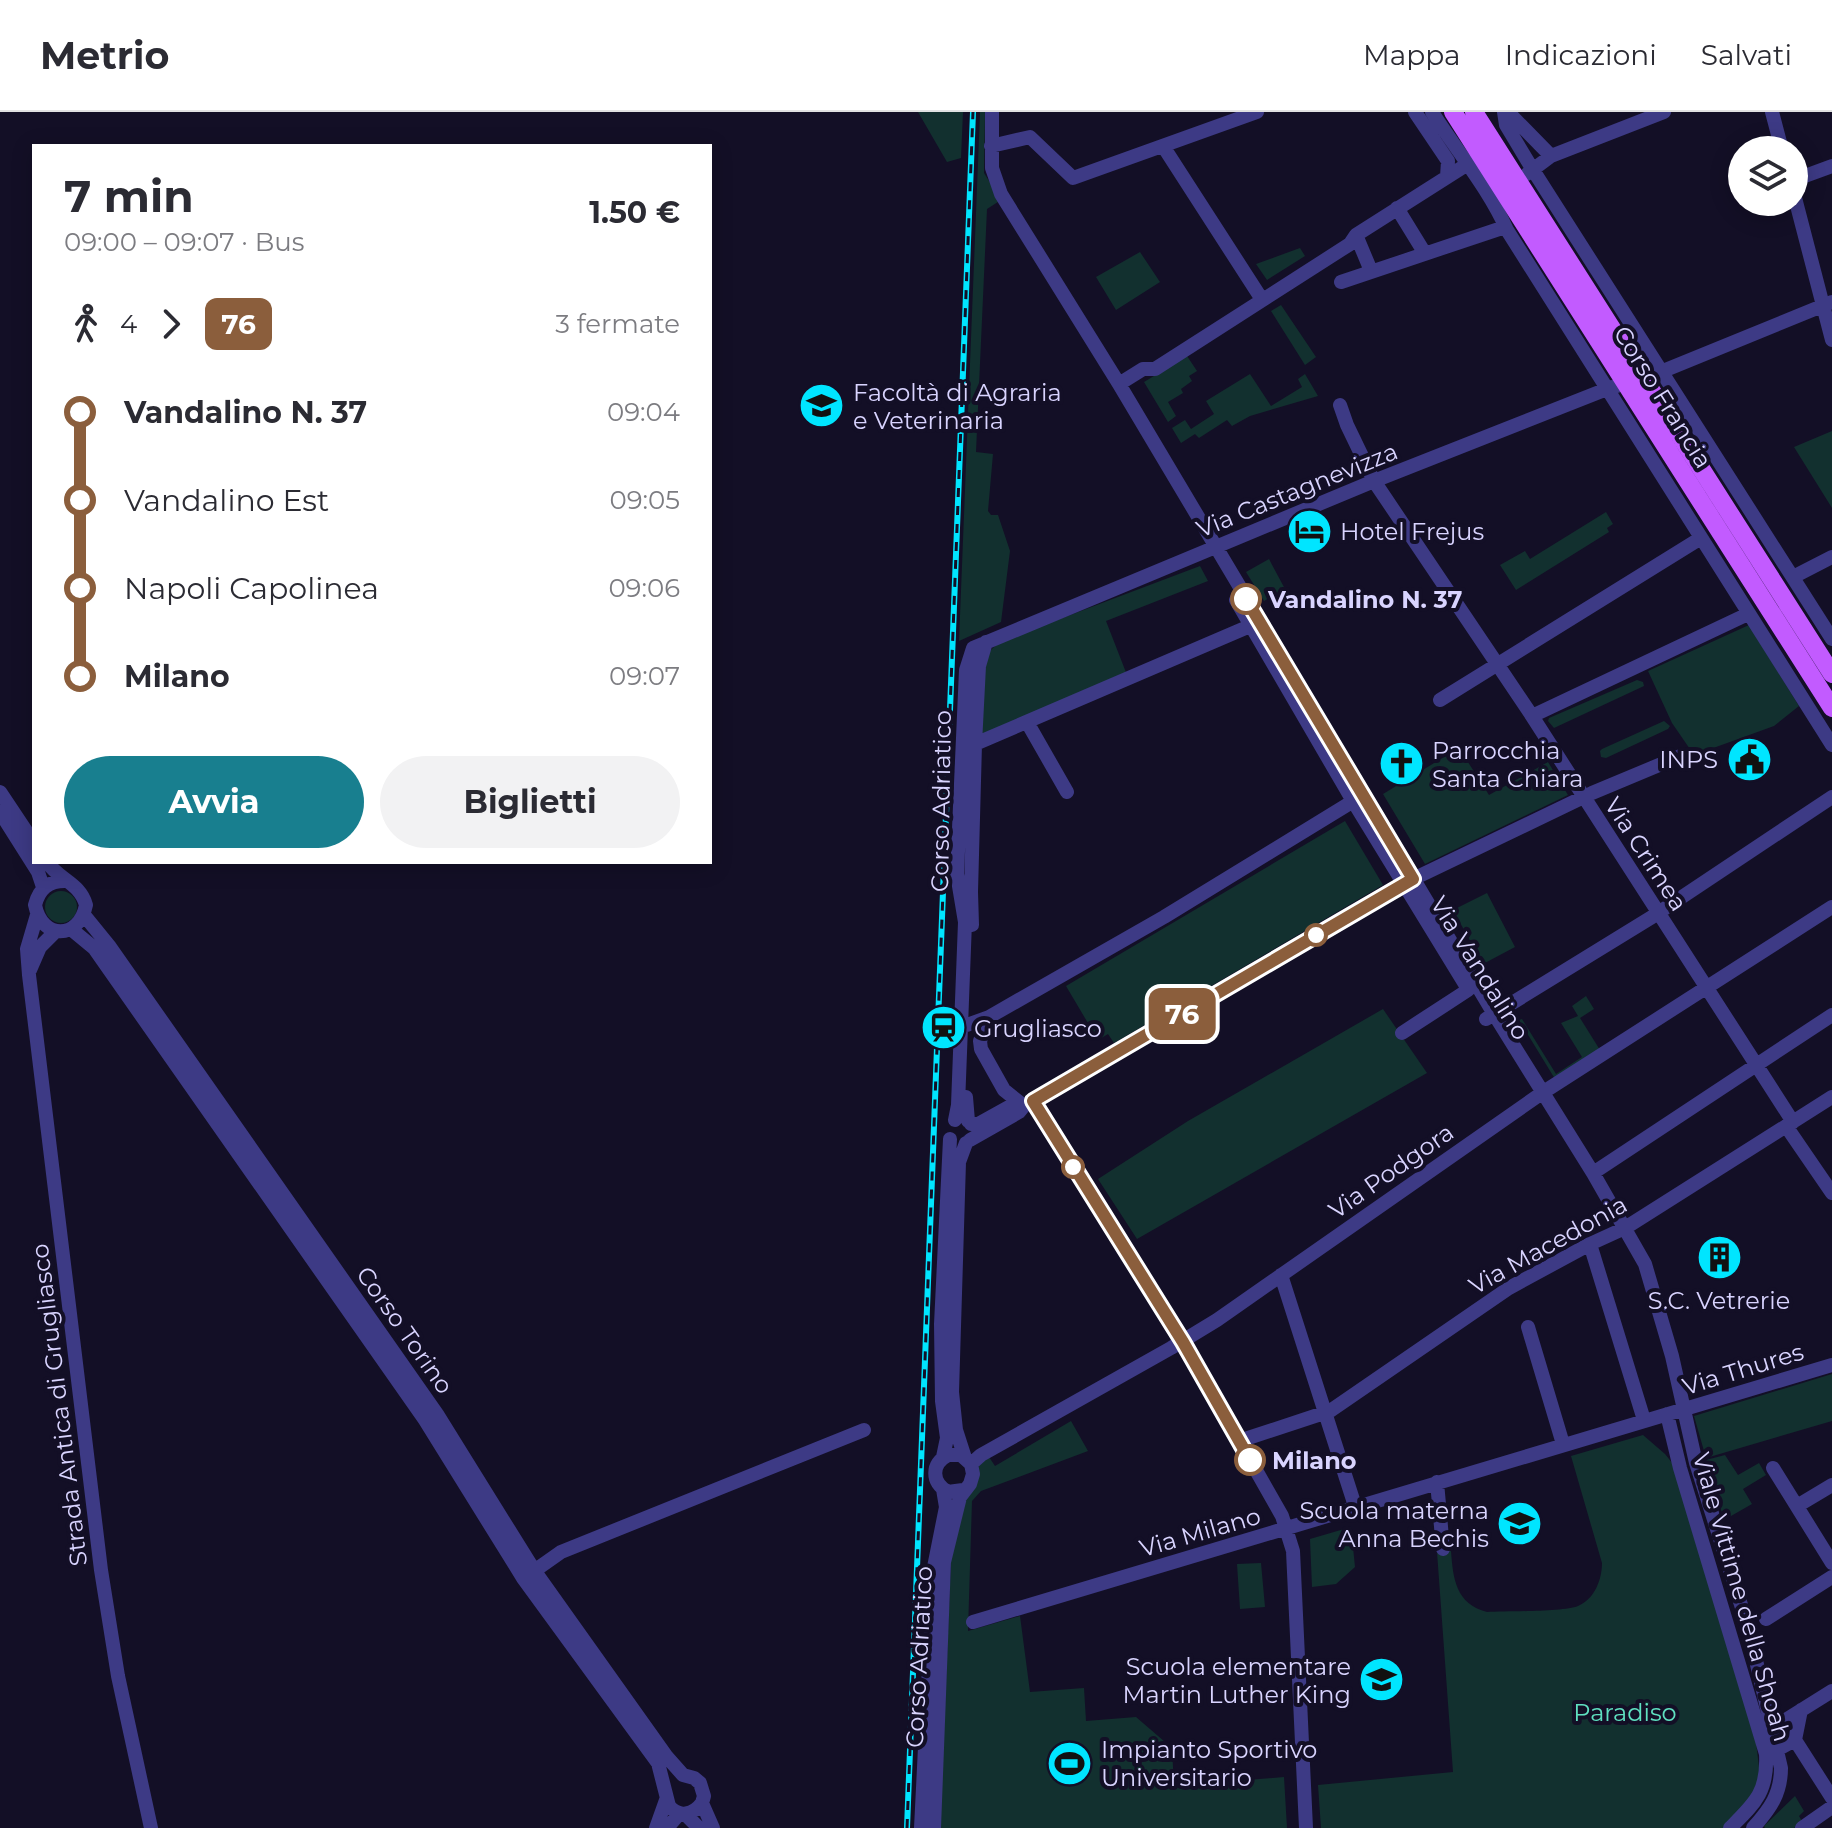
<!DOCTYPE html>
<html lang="it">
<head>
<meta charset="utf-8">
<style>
  :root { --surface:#fff; --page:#f2f2f3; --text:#2b2b33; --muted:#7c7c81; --line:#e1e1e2; --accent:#187f8f }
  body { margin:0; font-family:Montserrat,sans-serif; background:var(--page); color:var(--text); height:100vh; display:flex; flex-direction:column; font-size:30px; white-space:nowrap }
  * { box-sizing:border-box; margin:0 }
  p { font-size:26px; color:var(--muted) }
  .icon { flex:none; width:44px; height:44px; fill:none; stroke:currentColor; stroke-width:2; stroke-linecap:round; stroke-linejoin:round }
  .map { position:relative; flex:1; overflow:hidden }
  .side { position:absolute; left:32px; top:32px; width:680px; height:720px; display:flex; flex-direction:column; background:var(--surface); border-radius:0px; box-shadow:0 4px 20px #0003 }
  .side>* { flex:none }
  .badge { padding:0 16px; border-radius:12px; font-size:28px; line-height:52px }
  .fabs { position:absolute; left:1728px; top:24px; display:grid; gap:16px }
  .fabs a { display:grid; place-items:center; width:80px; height:80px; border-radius:50%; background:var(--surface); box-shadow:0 4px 20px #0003; font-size:40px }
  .map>.badge { position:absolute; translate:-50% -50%; box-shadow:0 0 0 4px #fff }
  .legs { display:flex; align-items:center; gap:12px; height:88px; padding:0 32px; font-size:26px }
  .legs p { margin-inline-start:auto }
  .headline { display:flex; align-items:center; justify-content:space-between; height:136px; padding:0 32px }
  h1 { font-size:44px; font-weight:700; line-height:60px }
  .action { display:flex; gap:16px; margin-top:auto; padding:16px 32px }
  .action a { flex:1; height:92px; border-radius:48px; background:var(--accent); color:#fff; font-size:32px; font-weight:700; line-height:92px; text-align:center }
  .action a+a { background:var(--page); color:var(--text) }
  ul { padding:0 32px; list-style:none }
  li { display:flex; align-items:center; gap:28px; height:88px; font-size:30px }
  li i { display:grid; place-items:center; width:12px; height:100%; margin:0 10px; background:currentColor }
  li i::after { content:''; width:20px; height:20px; margin:-10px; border:6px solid; border-radius:50%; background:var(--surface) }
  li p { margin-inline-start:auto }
  li:first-child i { background:linear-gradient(#0000 50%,currentColor 0) }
  li:last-child i { background:linear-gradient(currentColor 50%,#0000 0) }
  header { display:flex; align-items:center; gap:48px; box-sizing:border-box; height:112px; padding:0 40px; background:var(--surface); border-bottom:2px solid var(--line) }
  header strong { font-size:38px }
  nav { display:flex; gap:44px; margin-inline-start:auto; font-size:28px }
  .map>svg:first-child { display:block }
</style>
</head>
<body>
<header>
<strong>Metrio</strong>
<nav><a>Mappa</a><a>Indicazioni</a><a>Salvati</a></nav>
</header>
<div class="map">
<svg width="1832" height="1716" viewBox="0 0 1832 1716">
  <rect width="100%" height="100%" fill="#130f26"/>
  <path fill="#12302f" d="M 918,0 L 963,0 L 961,46 L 947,50 Z
    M 980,0 L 985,0 L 984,61 L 1001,88 L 987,97 L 976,340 L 993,342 L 988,399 L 991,403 L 998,403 L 1010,439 L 1001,510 L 959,529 Z
    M 1300,136 L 1305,144 L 1267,168 L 1256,152 Z
    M 1140,140 L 1160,170 L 1116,198 L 1096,165 Z
    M 1281,193 L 1316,245 L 1305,253 L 1271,199 Z
    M 1187,244 L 1197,259 L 1189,264 L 1192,269 L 1181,277 L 1183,281 L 1168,290 L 1176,304 L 1168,310 L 1144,270 Z
    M 1250,262 L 1271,294 L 1302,275 L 1298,267 L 1305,262 L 1318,284 L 1250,304 L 1232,314 L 1227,308 L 1199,326 L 1195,322 L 1181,331 L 1172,316 L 1185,308 L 1191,317 L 1214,302 L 1206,289 Z
    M 1832,319 L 1832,396 L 1794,335 Z
    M 1606,400 L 1613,412 L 1607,416 L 1609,420 L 1516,478 L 1500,453 L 1525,439 L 1530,447 Z
    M 1269,447 L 1285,477 L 1264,489 L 1246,460 Z
    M 1200,454 L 1208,469 L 1106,509 L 1127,563 L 981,626 C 982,603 977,559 989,540 C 993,535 999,531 1004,528 Z
    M 1749,513 L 1799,594 L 1774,614 L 1694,643 L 1672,611 L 1648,559 Z
    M 1637,568 L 1643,570 L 1644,574 L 1554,616 L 1548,609 L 1549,606 Z
    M 1664,609 L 1670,614 L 1668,617 L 1606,646 L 1601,645 L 1600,639 L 1602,637 Z
    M 1459,636 L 1489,683 L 1548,650 L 1568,683 L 1425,752 L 1383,682 Z
    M 1345,709 L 1383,773 L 1114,931 L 1108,922 L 1098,928 L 1066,874 Z
    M45 795a16 16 0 1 1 32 0a16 16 0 1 1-32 0Z
    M 1487,781 L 1515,835 L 1483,852 L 1453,798 Z
    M 1586,884 L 1594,897 L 1580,906 L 1600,938 L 1555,967 L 1519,908 L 1522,907 L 1556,962 L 1582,945 L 1561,911 L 1578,904 L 1572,894 Z
    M 1383,897 L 1427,961 L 1137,1127 L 1098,1067 L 1188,1009 Z
    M 1832,1262 L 1832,1309 L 1706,1346 L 1694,1304 Z
    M 1071,1309 L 1088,1339 L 981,1379 L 972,1389 L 968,1519 L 1020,1504 L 1030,1580 L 1084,1576 L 1086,1609 L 1136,1605 L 1172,1636 L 1174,1674 L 1284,1665 L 1287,1716 L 940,1716 L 952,1423 L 979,1353 L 989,1345 L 995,1354 Z
    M 1643,1323 L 1665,1342 L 1677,1357 L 1756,1630 L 1761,1672 L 1724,1716 L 1321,1716 L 1318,1673 L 1453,1660 L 1437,1440 L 1451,1439 C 1453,1467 1456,1492 1487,1500 C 1506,1499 1563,1500 1578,1494 C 1595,1487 1602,1467 1602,1451 L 1571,1344 Z
    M 1725,1343 L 1738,1363 L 1759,1351 L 1766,1363 L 1743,1377 L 1752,1392 L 1724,1408 L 1706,1348 Z
    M 1351,1415 L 1355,1455 L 1336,1472 L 1312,1475 L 1310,1427 Z
    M 1261,1451 L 1265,1495 L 1240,1497 L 1237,1452 Z
    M 1795,1684 L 1804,1699 L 1799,1704 L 1803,1711 L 1794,1716 L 1765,1716 L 1764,1714 Z"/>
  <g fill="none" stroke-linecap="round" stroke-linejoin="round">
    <path stroke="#3d3a85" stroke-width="14" d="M 992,0 L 992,56 L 1001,82 L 1119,272 L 1494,902 L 1593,1061 L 1645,1152 L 1672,1244 L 1696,1351 L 1749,1518 L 1781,1656 C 1781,1682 1770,1697 1753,1716
      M 1415,0 L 1448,49 L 1447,65
      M 1432,0 C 1457,39 1489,77 1507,118 L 1832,633
      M 1504,0 L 1506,13 L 1533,58 L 1832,527
      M 1508,0 L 1551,44
      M 1772,0 L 1782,38
      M 991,34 L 1030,25 L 1073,66 L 1257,0
      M 1163,34 L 1261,186
      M 1527,62 L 1551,44 L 1664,0
      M 1794,68 L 1832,54
      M 1794,82 L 1832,228
      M 1397,96 L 1424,140
      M 1356,123 L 1369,154
      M 1341,170 L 1505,115
      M 1119,272 L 1143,257 L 1155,257 L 1350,132 L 1356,123 L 1474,48
      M 1340,293 L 1347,313 L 1374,369 L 1532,604 L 1793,1010
      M 1793,465 L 1832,445
      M 1236,488 L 1353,689 L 1465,872
      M 1440,588 L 1701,426
      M 1532,604 L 1748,502
      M 1027,610 L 1067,680
      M 975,632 L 1257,511
      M 0,680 L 34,731
      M 0,700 L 38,760 L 43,775
      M 47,750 C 59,768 80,771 86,793 C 79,828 42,828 35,793 C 39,777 48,769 65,769
      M 37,803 L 27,837 L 29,863 L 101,1458 L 118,1564 L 151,1716
      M 84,803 L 110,835 L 437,1302 L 534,1458 L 667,1645 L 683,1663 L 694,1666 L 700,1671 L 704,1684 L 702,1691 L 713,1716
      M 972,813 L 971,780 L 975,632 L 979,554 L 986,530
      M 71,817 L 94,836 L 425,1308 L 523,1466 L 658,1651 L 669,1694 C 679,1706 693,1703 702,1691
      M 30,858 L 40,835 L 56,819
      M 989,905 L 980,929 L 981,937 L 1004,978 L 1024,994 L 1413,767 L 1592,681 L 1683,643
      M 1486,907 L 1652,805 L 1832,685
      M 967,913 L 989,905 L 1164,805 L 1360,685
      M 1402,921 L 1468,878
      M 966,985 L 968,1009
      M 1033,989 L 1198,1255
      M 955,1008 L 958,993 L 965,810 L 957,762 L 966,558 L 973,536 L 1374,369 L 1607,277 L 1663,259 L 1832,190
      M 1786,1014 L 1832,1081
      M 970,1028 L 1019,1000 L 1024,994 L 1014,992 L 978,1012 L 971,1012
      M 1593,1061 L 1832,903
      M 1590,1132 L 1644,1308
      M 1281,1163 L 1355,1394
      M 1528,1215 L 1563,1332
      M 1206,1270 L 1282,1404 L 1293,1439 L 1306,1716
      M 1667,1302 L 1680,1356 L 1766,1642 C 1768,1680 1755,1691 1730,1716
      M 1239,1329 L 1330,1299 L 1509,1176 L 1590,1132 L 1625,1116 L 1832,985
      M 943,1345 L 947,1326 L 942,1289 L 941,1212 L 950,1027
      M 965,1346 L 956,1318 L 952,1280 L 959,1050 L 966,1031
      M 971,1352 L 981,1343 L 1171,1236 L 1217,1208 L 1542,981 L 1832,795
      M 1773,1356 L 1832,1451
      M 1437,1370 L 1443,1437
      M 1797,1394 L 1832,1373
      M 527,1464 L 561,1440 L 864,1318
      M 1766,1507 L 1832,1465
      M 973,1510 L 1832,1253
      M 1801,1598 L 1795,1628 L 1832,1686
      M 1768,1619 L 1832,1579
      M 1770,1633 L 1777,1638 L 1795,1628
      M 685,1702 L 699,1716
      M 656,1716 L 666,1688
      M 667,1716 L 680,1701
      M 921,1716 L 934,1455 L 946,1395 L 943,1377
      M 934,1716 L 944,1450 L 960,1385 L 970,1372 L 973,1362 L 971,1352 L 961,1343 L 948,1343 C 931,1352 931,1370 948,1380 L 963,1378
      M 1802,1716 L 1832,1695"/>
    <path stroke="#c25bff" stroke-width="18" d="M 1453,0 L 1832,596
      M 1474,0 L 1832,562"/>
    <defs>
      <path id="rail" d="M 907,1716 L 973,0"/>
    </defs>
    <use href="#rail" stroke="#00e5ff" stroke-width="6"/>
    <use href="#rail" stroke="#130f26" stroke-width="3" stroke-dasharray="9" stroke-linecap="butt"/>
  </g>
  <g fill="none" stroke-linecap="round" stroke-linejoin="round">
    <defs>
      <path id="line-1" d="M 1246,487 L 1413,767 L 1033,989 L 1183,1230 L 1250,1348"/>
    </defs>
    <use href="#line-1" stroke="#fff" stroke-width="18"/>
    <use href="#line-1" stroke="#8b5e3c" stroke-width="12"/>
  </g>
  <defs>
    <symbol id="university-disc" viewBox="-11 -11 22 22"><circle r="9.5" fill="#00e5ff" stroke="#130f26"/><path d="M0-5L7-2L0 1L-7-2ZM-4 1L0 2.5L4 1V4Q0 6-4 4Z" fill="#111"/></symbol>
    <symbol id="hotel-disc" viewBox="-11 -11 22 22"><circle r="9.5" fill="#00e5ff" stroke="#130f26"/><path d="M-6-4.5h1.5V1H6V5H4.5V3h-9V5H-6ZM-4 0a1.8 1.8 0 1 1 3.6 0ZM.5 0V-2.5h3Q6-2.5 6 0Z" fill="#111"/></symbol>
    <symbol id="civic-disc" viewBox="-11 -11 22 22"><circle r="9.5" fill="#00e5ff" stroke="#130f26"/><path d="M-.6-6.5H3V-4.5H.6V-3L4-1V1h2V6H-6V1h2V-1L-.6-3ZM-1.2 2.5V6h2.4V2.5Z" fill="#111"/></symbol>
    <symbol id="church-disc" viewBox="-11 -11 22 22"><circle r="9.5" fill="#00e5ff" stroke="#130f26"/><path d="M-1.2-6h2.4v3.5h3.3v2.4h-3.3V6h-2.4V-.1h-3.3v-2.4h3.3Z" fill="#111"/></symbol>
    <symbol id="station-disc" viewBox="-11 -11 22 22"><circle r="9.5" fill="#00e5ff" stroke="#130f26"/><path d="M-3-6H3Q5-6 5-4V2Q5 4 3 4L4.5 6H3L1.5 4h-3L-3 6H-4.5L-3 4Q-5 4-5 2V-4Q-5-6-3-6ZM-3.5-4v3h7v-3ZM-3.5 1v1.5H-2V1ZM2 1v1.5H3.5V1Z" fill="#111"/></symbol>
    <symbol id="building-disc" viewBox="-11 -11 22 22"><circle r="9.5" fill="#00e5ff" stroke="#130f26"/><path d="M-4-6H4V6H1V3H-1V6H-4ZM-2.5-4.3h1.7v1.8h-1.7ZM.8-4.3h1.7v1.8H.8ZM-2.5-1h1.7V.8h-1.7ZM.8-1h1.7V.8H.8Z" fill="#111"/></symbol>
    <symbol id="school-disc" viewBox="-11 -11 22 22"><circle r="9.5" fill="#00e5ff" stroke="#130f26"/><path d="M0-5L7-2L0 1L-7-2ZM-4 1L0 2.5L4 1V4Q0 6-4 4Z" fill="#111"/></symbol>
    <symbol id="stadium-disc" viewBox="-11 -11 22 22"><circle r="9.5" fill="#00e5ff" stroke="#130f26"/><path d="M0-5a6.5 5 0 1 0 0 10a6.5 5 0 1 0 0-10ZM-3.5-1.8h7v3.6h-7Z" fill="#111"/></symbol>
  </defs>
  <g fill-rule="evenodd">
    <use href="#university-disc" x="796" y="268" width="51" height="51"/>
    <use href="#hotel-disc" x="1284" y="394" width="51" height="51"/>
    <use href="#civic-disc" x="1724" y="622" width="51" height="51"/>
    <use href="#church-disc" x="1376" y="626" width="51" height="51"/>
    <use href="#station-disc" x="918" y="890" width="51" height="51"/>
    <use href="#building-disc" x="1694" y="1120" width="51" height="51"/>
    <use href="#school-disc" x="1494" y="1386" width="51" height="51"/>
    <use href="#school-disc" x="1356" y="1542" width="51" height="51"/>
    <use href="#stadium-disc" x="1044" y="1626" width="51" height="51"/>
  </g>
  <g fill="#fff" stroke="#8b5e3c" stroke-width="4">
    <circle cx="1246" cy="487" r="14"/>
    <circle cx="1316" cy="823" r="10"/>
    <circle cx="1073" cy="1055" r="10"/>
    <circle cx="1250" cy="1348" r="14"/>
  </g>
  <g text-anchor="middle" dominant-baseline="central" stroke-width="8" stroke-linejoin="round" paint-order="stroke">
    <g font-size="24" fill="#d9d4ff" stroke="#130f26" text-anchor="start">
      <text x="853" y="280">Facoltà di Agraria<tspan x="853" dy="28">e Veterinaria</tspan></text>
      <text x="1340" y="419">Hotel Frejus</text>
      <text x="1432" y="638">Parrocchia<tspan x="1432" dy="28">Santa Chiara</tspan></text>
      <text x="1718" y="647" text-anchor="end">INPS</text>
      <text x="974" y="916">Grugliasco</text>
      <text x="1719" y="1188" text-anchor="middle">S.C. Vetrerie</text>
      <text x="1489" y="1398" text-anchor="end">Scuola materna<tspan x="1489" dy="28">Anna Bechis</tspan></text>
      <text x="1351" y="1554" text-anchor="end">Scuola elementare<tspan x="1351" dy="28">Martin Luther King</tspan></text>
      <text x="1101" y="1637">Impianto Sportivo<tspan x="1101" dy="28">Universitario</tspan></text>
    </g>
    <g font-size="24" fill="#d9d4ff" stroke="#130f26">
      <text transform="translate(1663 285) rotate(58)">Corso Francia</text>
      <text transform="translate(1297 378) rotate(-22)">Via Castagnevizza</text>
      <text transform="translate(941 689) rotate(-89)">Corso Adriatico</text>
      <text transform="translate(1646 742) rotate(57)">Via Crimea</text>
      <text transform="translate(1480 856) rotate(58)">Via Vandalino</text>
      <text transform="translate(1391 1059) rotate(-35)">Via Podgora</text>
      <text transform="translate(1548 1133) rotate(-29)">Via Macedonia</text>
      <text transform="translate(405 1218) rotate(55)">Corso Torino</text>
      <text transform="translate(1743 1257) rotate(-17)">Via Thures</text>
      <text transform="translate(59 1293) rotate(-97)">Strada Antica di Grugliasco</text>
      <text transform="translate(1200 1420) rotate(-16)">Via Milano</text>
      <text transform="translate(1742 1485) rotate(74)">Viale Vittime della Shoah</text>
      <text transform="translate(919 1545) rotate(-87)">Corso Adriatico</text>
    </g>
    <g font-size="24" font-weight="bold" fill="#d9d4ff" stroke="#130f26" text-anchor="start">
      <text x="1268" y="487">Vandalino N. 37</text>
      <text x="1272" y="1348">Milano</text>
    </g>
    <g font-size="24" fill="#5fe0c0" stroke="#130f26">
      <text x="1625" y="1600">Paradiso</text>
    </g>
  </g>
</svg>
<div class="fabs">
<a><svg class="icon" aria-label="layers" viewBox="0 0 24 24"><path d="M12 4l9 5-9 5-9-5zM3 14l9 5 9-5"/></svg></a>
</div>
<b class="badge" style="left:1182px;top:902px;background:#8b5e3c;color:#fff">76</b>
<section class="side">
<div class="headline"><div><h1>7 min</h1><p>09:00 – 09:07 · Bus</p></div><b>1.50 €</b></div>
<div class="legs"><svg class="icon" aria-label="walk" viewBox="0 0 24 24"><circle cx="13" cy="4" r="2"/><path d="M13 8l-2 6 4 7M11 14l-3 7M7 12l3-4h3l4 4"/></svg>4<svg class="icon" aria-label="forward" viewBox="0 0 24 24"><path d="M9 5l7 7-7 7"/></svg><b class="badge" style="background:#8b5e3c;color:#fff">76</b><p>3 fermate</p></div>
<ul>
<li><i style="color:#8b5e3c"></i><b>Vandalino N. 37</b><p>09:04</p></li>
<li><i style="color:#8b5e3c"></i><span>Vandalino Est</span><p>09:05</p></li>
<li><i style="color:#8b5e3c"></i><span>Napoli Capolinea</span><p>09:06</p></li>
<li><i style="color:#8b5e3c"></i><b>Milano</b><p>09:07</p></li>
</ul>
<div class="action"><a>Avvia</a><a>Biglietti</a></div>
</section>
</div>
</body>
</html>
